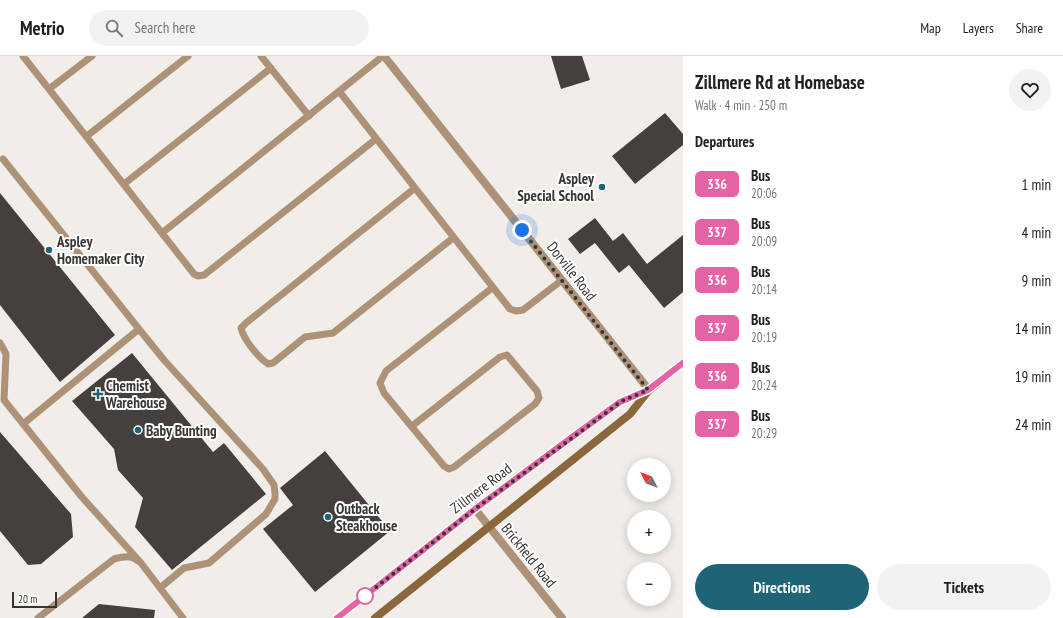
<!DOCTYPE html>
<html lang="en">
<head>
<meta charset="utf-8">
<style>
  :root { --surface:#fff; --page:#f2f2f2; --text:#202124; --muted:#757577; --line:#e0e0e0; --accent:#1f6476 }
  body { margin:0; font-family:"PT Sans Narrow",sans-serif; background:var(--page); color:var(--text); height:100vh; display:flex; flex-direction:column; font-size:15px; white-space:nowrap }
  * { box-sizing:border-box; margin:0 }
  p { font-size:13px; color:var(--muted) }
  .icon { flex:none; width:22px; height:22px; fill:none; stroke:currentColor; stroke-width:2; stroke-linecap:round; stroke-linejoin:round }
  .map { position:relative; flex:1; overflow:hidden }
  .sheet { display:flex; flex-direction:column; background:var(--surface); width:380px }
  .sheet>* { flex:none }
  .badge { padding:0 8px; border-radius:6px; font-size:14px; line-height:26px }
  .needle { width:26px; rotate:312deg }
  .tools { position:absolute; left:627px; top:402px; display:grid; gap:8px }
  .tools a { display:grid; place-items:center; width:44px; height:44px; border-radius:50%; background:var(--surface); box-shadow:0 2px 10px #0003; font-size:20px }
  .scale { position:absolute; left:12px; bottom:10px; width:45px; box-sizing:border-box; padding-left:4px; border:2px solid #383635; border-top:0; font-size:11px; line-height:14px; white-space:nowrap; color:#383635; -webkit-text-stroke:3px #fff; paint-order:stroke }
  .you { position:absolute; width:20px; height:20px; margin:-10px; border:3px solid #fff; border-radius:50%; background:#1a73e8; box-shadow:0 0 0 6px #1a73e833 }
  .map>.badge { position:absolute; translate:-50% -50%; box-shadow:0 0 0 2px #fff }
  h2 { padding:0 12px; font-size:15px; line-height:36px }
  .round { display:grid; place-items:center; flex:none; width:42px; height:42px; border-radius:21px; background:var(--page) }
  .overview { display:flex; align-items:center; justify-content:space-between; height:68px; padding:0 12px }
  h1 { font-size:19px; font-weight:800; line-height:30px }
  .primary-button { display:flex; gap:8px; margin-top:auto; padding:8px 12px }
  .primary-button a { flex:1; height:46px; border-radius:24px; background:var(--accent); color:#fff; font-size:16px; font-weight:800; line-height:46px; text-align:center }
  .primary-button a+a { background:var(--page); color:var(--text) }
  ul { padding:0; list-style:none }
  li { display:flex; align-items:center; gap:12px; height:48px; padding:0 12px }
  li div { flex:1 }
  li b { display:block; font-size:15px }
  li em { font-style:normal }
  li .badge { min-width:44px; font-weight:700; text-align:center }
  header { display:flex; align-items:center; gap:24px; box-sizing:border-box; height:56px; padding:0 20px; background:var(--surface); border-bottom:1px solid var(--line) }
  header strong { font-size:19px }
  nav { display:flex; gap:22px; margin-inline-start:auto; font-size:14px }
  .search { width:280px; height:36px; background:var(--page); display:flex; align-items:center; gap:10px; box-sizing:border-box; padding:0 14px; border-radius:22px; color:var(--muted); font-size:15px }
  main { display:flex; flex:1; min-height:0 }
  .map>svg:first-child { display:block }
</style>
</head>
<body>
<header>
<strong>Metrio</strong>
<div class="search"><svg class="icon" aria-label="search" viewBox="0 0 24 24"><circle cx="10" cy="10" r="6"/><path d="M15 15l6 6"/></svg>Search here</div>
<nav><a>Map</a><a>Layers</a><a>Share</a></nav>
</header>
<main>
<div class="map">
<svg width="683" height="562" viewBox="0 0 683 562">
  <rect width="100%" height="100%" fill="#f1ede9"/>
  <path fill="#43403d" d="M 551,0 L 582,0 L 590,24 L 561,33 Z
    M 665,57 L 683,78 L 683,89 L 635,128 L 612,100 Z
    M 0,137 L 115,279 L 60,326 L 0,249 Z
    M 595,162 L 613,185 L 623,177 L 647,208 L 683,179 L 683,236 L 664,252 L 629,209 L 619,217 L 595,187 L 580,198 L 568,183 Z
    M 132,297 L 213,396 L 224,387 L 266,438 L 172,514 L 135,471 L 143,442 L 118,414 L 114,393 L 72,345 Z
    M 0,376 L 71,458 L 73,481 L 41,508 L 28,509 L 0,475 Z
    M 325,395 L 390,475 L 315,536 L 263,473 L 293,449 L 280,432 Z
    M 99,548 L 155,554 L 154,562 L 82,562 Z"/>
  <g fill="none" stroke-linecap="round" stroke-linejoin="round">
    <path stroke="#ad9277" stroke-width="7" d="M 23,0 L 194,218 L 198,220 L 204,219 L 376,83
      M 261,0 L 309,60
      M 49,33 L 92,0
      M 339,35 L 510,253 L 516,255 L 523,254 L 562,224
      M 87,80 L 188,0
      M 3,103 L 139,273 L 23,368
      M 124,128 L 271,12
      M 415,132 L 246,267 L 241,272 C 244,284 258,301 268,308 L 273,307 L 305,281 L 333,277 L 453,182
      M 162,177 L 383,0
      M 139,273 L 164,304 L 263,413 L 274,429 L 275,437 L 275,443 L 266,458 L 209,507 L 184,512 L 160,532
      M 0,287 L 6,298 L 4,344 L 81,440 L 141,507
      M 412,370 L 500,301 L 507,299 L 537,335 L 539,342 L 535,348 L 454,411 L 449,413 L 444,410 L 384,337 L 380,327 L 386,315 L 492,232
      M 38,562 L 114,503 C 126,500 131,499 141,507 L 183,562"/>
    <path stroke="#ad9277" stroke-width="8" d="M 475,453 L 562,562"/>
    <path stroke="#ad9277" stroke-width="8" d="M 384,0 L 649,334"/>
    <path stroke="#8c663d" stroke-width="8" d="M 337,562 L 475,453 L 568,384 L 620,346 L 648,335
      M 375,562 L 630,358 L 649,334 L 683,307"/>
  </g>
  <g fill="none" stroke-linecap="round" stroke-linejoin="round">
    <defs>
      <path id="line" d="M 337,562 L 475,453 L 568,384 L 620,346 L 648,334 L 683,307"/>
    </defs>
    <use href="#line" stroke="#fff" stroke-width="9"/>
    <use href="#line" stroke="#e463a4" stroke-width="6"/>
    <path stroke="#383635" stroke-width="4" stroke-dasharray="0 7.2" d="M 365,540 L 475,453 L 610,354 L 620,346 L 648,334 L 522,174"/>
  </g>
  <g fill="#1f6476" stroke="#fff" stroke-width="1.5">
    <circle cx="602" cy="131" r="4"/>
    <circle cx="49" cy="194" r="4"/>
    <path d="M96 332h4v4h4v4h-4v4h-4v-4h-4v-4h4z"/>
    <circle cx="138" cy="374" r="4"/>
    <circle cx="328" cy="461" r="4"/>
  </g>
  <circle fill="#fff" stroke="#e463a4" stroke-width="2" cx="365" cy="540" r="8"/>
  <g text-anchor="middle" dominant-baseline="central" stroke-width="4" stroke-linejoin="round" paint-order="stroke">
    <g font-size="15" font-weight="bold" fill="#383635" stroke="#fff" text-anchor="start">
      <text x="594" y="122" text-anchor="end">Aspley<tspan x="594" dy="17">Special School</tspan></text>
      <text x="57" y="185">Aspley<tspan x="57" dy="17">Homemaker City</tspan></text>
      <text x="106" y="329">Chemist<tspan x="106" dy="17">Warehouse</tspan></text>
      <text x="146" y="374">Baby Bunting</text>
      <text x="336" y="452">Outback<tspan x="336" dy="17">Steakhouse</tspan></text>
    </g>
    <g font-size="15" fill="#383635" stroke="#fff">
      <text transform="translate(572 215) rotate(52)">Dorville Road</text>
      <text transform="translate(481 432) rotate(-37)">Zillmere Road</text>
      <text transform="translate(529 499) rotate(51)">Brickfield Road</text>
    </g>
  </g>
</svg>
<div class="tools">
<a><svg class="needle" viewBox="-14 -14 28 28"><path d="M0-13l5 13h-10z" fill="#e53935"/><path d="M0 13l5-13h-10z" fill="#757577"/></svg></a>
<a>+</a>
<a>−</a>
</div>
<div class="scale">20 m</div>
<div class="you" style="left:522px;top:174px"></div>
</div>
<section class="sheet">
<div class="overview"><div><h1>Zillmere Rd at Homebase</h1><p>Walk · 4 min · 250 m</p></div><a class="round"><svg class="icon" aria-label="heart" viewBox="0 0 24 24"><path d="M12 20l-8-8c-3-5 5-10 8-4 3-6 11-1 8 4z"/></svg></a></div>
<h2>Departures</h2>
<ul>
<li><span class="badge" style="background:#e463a4;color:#fff">336</span><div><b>Bus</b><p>20:06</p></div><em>1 min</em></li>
<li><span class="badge" style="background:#e463a4;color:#fff">337</span><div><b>Bus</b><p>20:09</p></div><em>4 min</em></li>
<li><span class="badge" style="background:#e463a4;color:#fff">336</span><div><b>Bus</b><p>20:14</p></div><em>9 min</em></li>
<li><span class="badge" style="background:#e463a4;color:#fff">337</span><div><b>Bus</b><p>20:19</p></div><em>14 min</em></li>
<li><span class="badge" style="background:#e463a4;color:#fff">336</span><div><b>Bus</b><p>20:24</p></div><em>19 min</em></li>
<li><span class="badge" style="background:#e463a4;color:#fff">337</span><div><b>Bus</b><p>20:29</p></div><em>24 min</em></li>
</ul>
<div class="primary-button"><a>Directions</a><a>Tickets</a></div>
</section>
</main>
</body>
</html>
